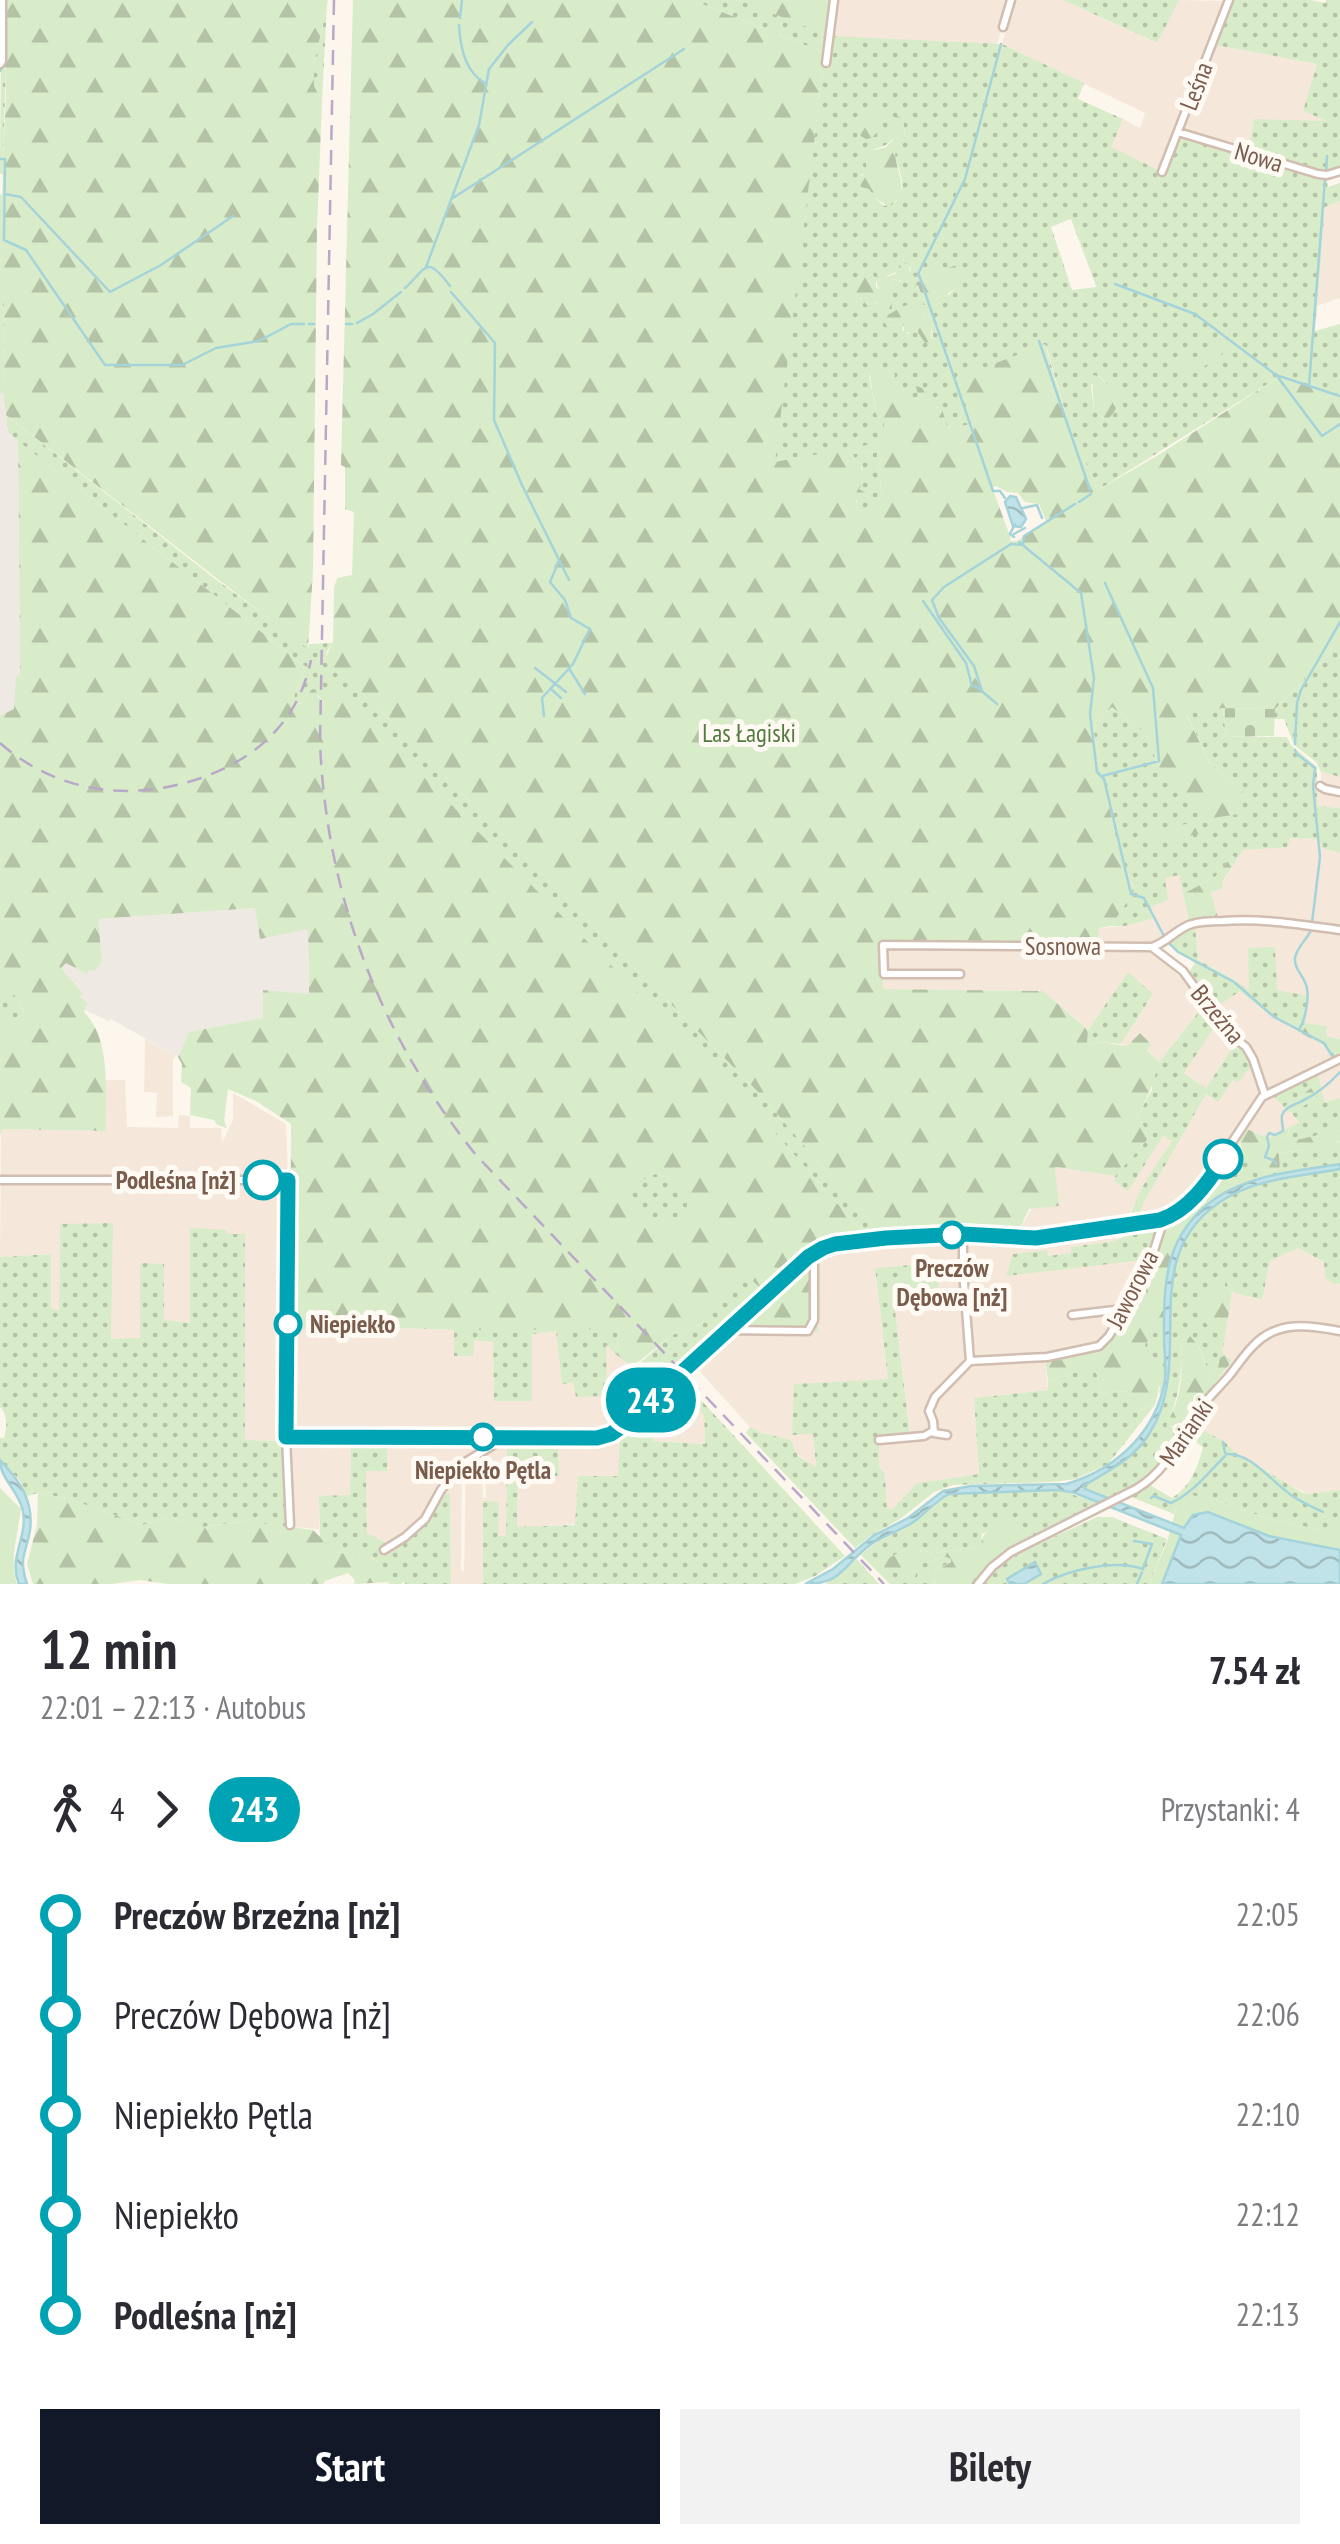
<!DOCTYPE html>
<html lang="pl">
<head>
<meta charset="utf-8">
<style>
  :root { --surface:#fff; --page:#f2f2f3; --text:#2b2b33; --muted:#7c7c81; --accent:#111827 }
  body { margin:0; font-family:"PT Sans Narrow",sans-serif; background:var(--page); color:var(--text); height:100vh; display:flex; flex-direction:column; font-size:38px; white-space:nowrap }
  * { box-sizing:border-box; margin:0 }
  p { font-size:32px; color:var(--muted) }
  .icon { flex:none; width:55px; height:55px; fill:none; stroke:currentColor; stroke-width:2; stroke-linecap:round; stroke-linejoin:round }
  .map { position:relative; height:1584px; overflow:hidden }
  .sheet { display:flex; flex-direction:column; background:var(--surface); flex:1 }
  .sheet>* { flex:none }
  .badge { padding:0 20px; border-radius:32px; font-size:35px; line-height:65px }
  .map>.badge { position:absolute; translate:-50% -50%; box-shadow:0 0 0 5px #fff }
  .legs { display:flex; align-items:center; gap:15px; height:110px; padding:0 40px; font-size:32px }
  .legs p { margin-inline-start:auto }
  .headline { display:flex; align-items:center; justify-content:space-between; height:170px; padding:0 40px }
  h1 { font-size:55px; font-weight:700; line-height:75px }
  .action { display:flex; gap:20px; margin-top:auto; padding:20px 40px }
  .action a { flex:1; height:115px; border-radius:0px; background:var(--accent); color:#fff; font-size:40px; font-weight:700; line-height:115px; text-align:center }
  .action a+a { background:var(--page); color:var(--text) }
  ul { padding:0 40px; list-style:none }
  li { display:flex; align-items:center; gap:35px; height:100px; font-size:38px }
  li i { display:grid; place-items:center; width:15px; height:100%; margin:0 12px; background:currentColor }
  li i::after { content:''; width:25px; height:25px; margin:-12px; border:8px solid; border-radius:50%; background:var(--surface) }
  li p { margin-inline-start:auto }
  li:first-child i { background:linear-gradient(#0000 50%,currentColor 0) }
  li:last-child i { background:linear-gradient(currentColor 50%,#0000 0) }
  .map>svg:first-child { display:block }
</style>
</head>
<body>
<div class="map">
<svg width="1340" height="1584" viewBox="0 0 1340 1584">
  <defs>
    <pattern id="grass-dots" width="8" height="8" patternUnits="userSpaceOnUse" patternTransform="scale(2.5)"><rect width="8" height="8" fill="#d8ecc9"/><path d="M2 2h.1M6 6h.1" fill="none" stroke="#b4c2a5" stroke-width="1.8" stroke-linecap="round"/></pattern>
    <pattern id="forest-firs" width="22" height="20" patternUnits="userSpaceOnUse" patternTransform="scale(2.5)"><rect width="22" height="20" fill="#d8ecc9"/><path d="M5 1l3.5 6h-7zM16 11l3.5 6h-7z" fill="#b4c2a5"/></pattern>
    <pattern id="cemetery-stones" width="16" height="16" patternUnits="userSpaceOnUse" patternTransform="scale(2.5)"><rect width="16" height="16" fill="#d8ecc9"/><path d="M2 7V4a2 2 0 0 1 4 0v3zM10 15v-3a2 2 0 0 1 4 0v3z" fill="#b4c2a5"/></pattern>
    <pattern id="water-waves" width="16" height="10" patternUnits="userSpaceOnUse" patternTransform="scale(2.5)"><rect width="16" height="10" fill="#bfe3e8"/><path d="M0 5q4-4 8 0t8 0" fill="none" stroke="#a0bbbe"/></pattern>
  </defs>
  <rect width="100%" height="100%" fill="#fdf6ec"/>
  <path fill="#f5e8da" d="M 836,0 L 1010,0 L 997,45 L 833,36 Z
    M 1015,0 L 1063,0 L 1156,43 L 1179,0 L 1226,1 L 1160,170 L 1110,147 L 1123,119 L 1140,128 L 1145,113 L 1002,44 Z
    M 1215,45 L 1318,64 L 1304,111 L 1332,121 L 1250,150 L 1181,133 Z
    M 1340,201 L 1340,298 L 1316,306 L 1325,206 Z
    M 1321,772 L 1340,777 L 1340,808 L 1317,806 L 1317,786 L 1321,783 Z
    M 1289,838 L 1320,839 L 1322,848 L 1340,853 L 1340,927 L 1263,917 L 1218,918 L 1211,892 L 1222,889 L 1223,882 L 1243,850 Z
    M 1179,874 L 1189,920 L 1152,945 L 1098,945 L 1098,928 L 1125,926 L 1150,907 L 1164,878 Z
    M 1262,922 L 1340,932 L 1340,1039 L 1325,1036 L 1326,1026 L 1305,1023 L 1308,996 L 1249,991 L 1233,979 L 1198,960 L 1195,925 Z
    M 883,947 L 963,949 L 1152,947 L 1172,967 L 1204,1005 L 1159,1062 L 1147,1049 L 1139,1033 L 1127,1047 L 1121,1044 L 1153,995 L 1128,973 L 1088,1030 L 1043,991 L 883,989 Z
    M 1240,990 L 1257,1005 L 1323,1045 L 1334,1060 L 1267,1090 L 1251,1051 L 1230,1031 L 1212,1010 Z
    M 1217,1023 L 1236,1042 L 1206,1088 L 1183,1072 Z
    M 145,1039 L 176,1056 L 173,1059 L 173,1116 L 156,1117 L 157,1093 L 144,1092 Z
    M 1340,1062 L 1340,1098 L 1325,1102 L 1318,1074 Z
    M 1253,1064 L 1260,1093 L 1221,1159 L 1187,1201 L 1170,1214 L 1138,1222 L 1143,1204 L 1206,1093 L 1233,1080 Z
    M 105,1080 L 125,1080 L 127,1127 L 178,1128 L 179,1115 L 190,1116 L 190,1128 L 221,1128 L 222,1143 L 233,1120 L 233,1093 L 286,1124 L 288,1176 L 283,1441 L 245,1440 L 226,1234 L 191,1229 L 191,1323 L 164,1321 L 164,1264 L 140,1339 L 110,1339 L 60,1224 L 59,1310 L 51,1310 L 51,1254 L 0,1257 L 1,1129 L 106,1131 Z
    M 1272,1095 L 1301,1122 L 1269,1138 L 1244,1128 L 1266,1096 Z
    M 1163,1136 L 1173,1141 L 1138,1197 L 1131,1211 L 1129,1223 L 1039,1236 L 1016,1236 L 1055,1167 L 1115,1176 L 1115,1183 Z
    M 1238,1138 L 1243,1153 L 1236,1166 L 1224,1178 L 1216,1174 Z
    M 1138,1227 L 1113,1241 L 1071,1247 L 1072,1253 L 1048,1256 L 1047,1251 L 1006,1275 L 1144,1260 L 1148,1264 L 1110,1329 L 1095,1345 L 1061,1352 L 972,1357 L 965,1237 L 1015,1242 Z
    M 961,1238 L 969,1359 L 1045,1359 L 1048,1390 L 974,1398 L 979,1474 L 917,1483 L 892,1509 L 887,1509 L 885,1474 L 879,1466 L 879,1439 L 910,1434 L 894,1302 L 875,1269 L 888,1379 L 793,1434 L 813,1433 L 816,1468 L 798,1455 L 791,1440 L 762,1433 L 750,1427 L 694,1365 L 818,1253 L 852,1244 Z
    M 1298,1248 L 1324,1262 L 1334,1284 L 1340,1283 L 1340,1490 L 1308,1494 L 1273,1477 L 1236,1453 L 1224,1441 L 1192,1425 L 1189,1418 L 1232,1361 L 1222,1353 L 1232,1292 L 1262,1300 L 1269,1261 Z
    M 369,1327 L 454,1330 L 454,1356 L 474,1340 L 493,1341 L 494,1400 L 532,1400 L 532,1333 L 557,1331 L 562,1384 L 573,1383 L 606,1344 L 632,1367 L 641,1362 L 644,1364 L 667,1383 L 619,1427 L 601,1436 L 292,1435 L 288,1429 L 290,1329 L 348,1329 Z
    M 678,1379 L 697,1400 L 693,1403 L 704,1415 L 705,1444 L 652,1441 L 649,1405 Z
    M 620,1430 L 618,1476 L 575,1524 L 517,1528 L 518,1477 L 558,1440 L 602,1439 Z
    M 502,1438 L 463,1462 L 447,1477 L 426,1516 L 388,1548 L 367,1533 L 366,1470 L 387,1470 L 388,1440 Z
    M 351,1439 L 350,1496 L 320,1497 L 319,1529 L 291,1527 L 289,1440 Z
    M 507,1440 L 506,1536 L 498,1537 L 483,1584 L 451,1584 L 450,1494 L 441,1495 L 462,1467 L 461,1570 L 464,1572 L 466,1464 L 482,1454 L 483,1498 L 486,1498 L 485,1452 Z"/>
  <path fill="#efe9e4" d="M 0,393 L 3,393 L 8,432 L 18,441 L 20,675 L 14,710 L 0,716 Z
    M 256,908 L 308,929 L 309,994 L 264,1018 L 189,1032 L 178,1057 L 111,1019 L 109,1021 L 85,1010 L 88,1002 L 80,997 L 83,992 L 61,968 L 98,919 Z"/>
  <path fill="url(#grass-dots)" fill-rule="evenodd" d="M 692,0 L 739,0 L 832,36 L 1002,44 L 1084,83 L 1078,99 L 1123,119 L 1111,147 L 1163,172 L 1181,133 L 1249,150 L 1254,119 L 1327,121 L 1303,111 L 1317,64 L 1215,45 L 1233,0 L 1311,0 L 1325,3 L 1326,0 L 1340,0 L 1340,173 L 1327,178 L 1328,187 L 1340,183 L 1340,201 L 1325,207 L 1315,331 L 1340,324 L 1340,395 L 1279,377 L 1098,490 L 1070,429 L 1046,345 L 972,424 L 952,428 L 947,426 L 934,401 L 918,396 L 916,400 L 909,397 L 893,384 L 894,374 L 880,367 L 877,373 L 869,375 L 877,416 L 886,421 L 879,443 L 774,463 L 825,53 ZM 903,121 L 905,134 C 882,152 904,165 902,187 C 902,190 897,199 896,202 L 884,206 L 874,197 L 861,175 L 867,172 L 866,158 L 874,149 C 893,145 894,137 903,121 ZM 1071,219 L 1096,286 L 1096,287 L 1072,290 L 1051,227 ZM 899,265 L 910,266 L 911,274 L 919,282 L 929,274 L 959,271 L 955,289 L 938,305 L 933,304 L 925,310 L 924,318 L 934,316 L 936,321 L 931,326 L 933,337 L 925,343 L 918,332 L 912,330 L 908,334 L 902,330 L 904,324 L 887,326 L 892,312 L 925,305 L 918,285 L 893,279 L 890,285 L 890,292 L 879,304 L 873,302 L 867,305 L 863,299 L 858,298 L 848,286 L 858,284 L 872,274 L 876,279 L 878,289 L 887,276 L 896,272 ZM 1099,376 L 1110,388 L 1125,396 C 1115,404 1115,412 1104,419 L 1094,411 L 1091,385 Z
    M 1063,0 L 1179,0 L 1157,43 Z
    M 327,4 L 322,101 L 314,86 L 314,65 Z
    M 1,61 L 6,61 L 3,162 L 0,162 Z
    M 0,289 L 4,289 L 3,393 L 0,393 Z
    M 6,415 L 214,578 L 309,648 L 309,644 L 333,643 L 327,651 L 325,661 L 372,702 L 761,1095 L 882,1236 L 867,1237 L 752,1107 L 331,693 L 324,702 L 312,689 L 300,704 L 294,696 L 306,667 L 18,441 L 8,432 Z
    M 877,451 L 882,500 L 876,509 L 858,511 L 856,498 L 866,493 L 858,489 L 855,477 L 862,469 L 861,464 L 855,462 L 853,454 Z
    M 1340,629 L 1340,777 L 1321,772 L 1316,762 L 1294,745 L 1284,719 L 1274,719 L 1275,709 L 1328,656 Z
    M 1112,707 L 1145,733 L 1160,769 L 1243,792 L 1209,762 L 1186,713 L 1223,708 L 1226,737 L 1287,737 L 1291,745 L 1317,767 L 1317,806 L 1340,808 L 1340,853 L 1322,848 L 1319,839 L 1290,838 L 1287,847 L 1243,850 L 1238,858 L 1232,856 L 1215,877 L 1183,894 L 1179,875 L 1165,878 L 1168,900 L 1151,907 L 1154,918 L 1125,926 L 1111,926 L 1134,891 L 1116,839 L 1094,734 L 1095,722 Z
    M 1195,925 L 1198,960 L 1233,979 L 1249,990 L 1248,948 L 1275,947 L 1277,990 L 1309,996 L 1305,1023 L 1299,1032 L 1257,1005 L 1240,991 L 1212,1010 L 1188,974 L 1195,963 L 1168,944 L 1175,937 Z
    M 1128,972 L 1153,994 L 1121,1044 L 1101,1042 L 1087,1045 L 1088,1030 Z
    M 5,993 L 15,995 L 23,1010 L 26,1021 L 0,1019 L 0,1007 Z
    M 1204,1005 L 1217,1023 L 1184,1073 L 1206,1088 L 1236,1042 L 1246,1051 L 1253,1064 L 1238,1083 L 1233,1080 L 1218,1102 L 1206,1094 L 1143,1204 L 1138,1222 L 1129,1223 C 1134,1193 1156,1167 1172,1141 L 1163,1136 L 1128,1191 L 1115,1182 L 1115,1176 L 1148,1139 L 1145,1128 L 1137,1117 L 1152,1090 L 1151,1083 L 1159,1062 Z
    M 1318,1074 L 1320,1082 L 1284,1107 L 1272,1095 Z
    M 1322,1091 L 1325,1102 L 1340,1098 L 1340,1130 L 1278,1145 L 1278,1142 L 1289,1136 L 1288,1128 L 1300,1122 L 1291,1113 L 1310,1102 Z
    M 1340,1141 L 1340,1164 L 1267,1177 L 1240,1185 L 1224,1178 L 1236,1166 L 1243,1153 L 1262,1171 L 1280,1169 L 1279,1155 L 1282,1153 L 1308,1149 L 1309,1155 Z
    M 1340,1169 L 1340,1283 L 1334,1284 L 1325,1278 L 1324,1262 L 1298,1248 L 1270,1261 L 1262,1300 L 1232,1292 L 1225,1286 L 1212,1329 L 1225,1337 L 1222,1352 L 1225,1355 L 1220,1358 L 1218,1367 L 1212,1372 L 1208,1370 L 1199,1346 L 1181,1347 C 1182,1378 1179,1396 1167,1425 L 1179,1429 L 1189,1418 C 1165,1463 1157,1475 1111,1498 L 1085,1488 L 1083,1485 C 1107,1472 1132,1457 1149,1434 C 1202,1362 1128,1255 1228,1197 C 1261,1178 1304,1176 1340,1169 Z
    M 655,1174 C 667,1176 689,1187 688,1202 C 688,1207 684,1215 681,1220 C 658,1221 626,1215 626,1187 C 638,1186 643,1177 655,1174 Z
    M 1160,1222 L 1148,1264 L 1144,1260 L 1006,1276 L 1013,1254 L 1047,1250 L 1048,1256 L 1071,1253 L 1071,1247 L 1113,1241 Z
    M 113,1223 L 111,1339 L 140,1338 L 140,1263 L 164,1264 L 164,1320 L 190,1323 L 190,1228 L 226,1230 L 227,1234 L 245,1234 L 245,1440 L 283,1441 L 288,1527 L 244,1521 L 203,1527 L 168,1517 L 143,1525 L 66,1498 L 38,1493 L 27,1496 L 20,1481 L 0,1459 L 0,1438 L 4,1438 C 7,1428 8,1415 0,1407 L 0,1257 L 51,1254 L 51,1309 L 59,1310 L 60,1224 Z
    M 937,1263 L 939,1296 L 894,1302 L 910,1435 L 879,1439 L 879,1466 L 885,1474 L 887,1509 L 892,1509 L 917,1483 L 979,1474 L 974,1398 L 1048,1390 L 1048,1381 L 1075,1372 L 1096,1372 L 1102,1393 L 1116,1391 L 1129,1392 L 1138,1411 L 1155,1405 L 1108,1464 L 1076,1479 L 1052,1482 L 953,1485 L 934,1492 L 903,1517 L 869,1537 L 855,1548 L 746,1433 L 750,1427 L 762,1433 L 791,1440 L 798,1456 L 816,1467 L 813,1434 L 792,1435 L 794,1384 L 888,1379 L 875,1268 Z
    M 745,1273 L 764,1290 L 721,1329 L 724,1331 L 667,1383 L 641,1362 L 672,1335 L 700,1325 Z
    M 1164,1317 L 1165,1373 L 1161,1393 L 1159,1393 L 1160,1388 L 1144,1345 Z
    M 563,1328 L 618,1329 L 617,1355 L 606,1345 L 607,1396 L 576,1397 L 573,1383 L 562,1384 L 556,1331 L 532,1334 L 532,1401 L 494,1401 L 493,1342 L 474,1340 L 473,1356 L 454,1356 L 454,1330 Z
    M 699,1398 L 845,1556 L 815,1576 L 795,1584 L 476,1584 L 483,1583 L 483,1501 L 499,1502 L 498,1536 L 506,1536 L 507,1439 L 558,1440 L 559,1476 L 518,1477 L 517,1527 L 575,1525 L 578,1476 L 618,1476 L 620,1430 L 649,1405 L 653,1441 L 705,1444 L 704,1415 L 693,1403 Z
    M 1192,1425 L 1224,1441 L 1236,1453 L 1301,1492 L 1308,1494 L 1340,1490 L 1340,1534 L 1269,1519 L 1213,1499 L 1177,1505 L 1174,1514 L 1131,1497 L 1150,1485 L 1172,1498 C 1192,1485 1197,1468 1203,1447 L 1186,1435 Z
    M 351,1439 L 388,1440 L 387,1471 L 366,1471 L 367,1533 L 393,1547 C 417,1534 428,1515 442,1493 L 450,1494 L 451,1584 L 406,1584 L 403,1582 L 401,1584 L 388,1584 L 390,1582 L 372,1568 L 378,1562 L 365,1554 L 335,1552 L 320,1539 L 319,1496 L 350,1495 Z
    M 1059,1490 L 1101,1504 L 1002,1556 L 1007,1520 L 982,1534 L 981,1545 L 977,1547 L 935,1553 L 909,1548 L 882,1561 L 891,1570 L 915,1576 L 918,1564 L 946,1557 L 952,1559 L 950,1562 L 934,1572 L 933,1582 L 937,1584 L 890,1584 L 861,1555 C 878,1538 899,1534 917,1520 C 928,1511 936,1501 949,1494 Z
    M 1097,1517 L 1112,1517 L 1167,1539 L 1150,1584 L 984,1584 L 1000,1565 L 1028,1549 Z
    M 857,1559 L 879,1584 L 826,1584 Z"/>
  <path fill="url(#forest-firs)" fill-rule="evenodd" d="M 5,0 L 328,0 L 314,65 L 314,86 L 322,101 L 317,229 L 313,571 L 308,649 L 6,415 L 3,393 L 4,289 L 0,289 L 0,195 L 2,194 L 3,175 L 0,173 L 0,162 L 3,162 L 6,94 Z
    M 353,0 L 692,0 L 825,53 L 775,462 L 879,443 L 885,421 L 877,416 L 869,370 L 877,373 L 880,367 L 895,374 L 893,384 L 916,400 L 918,396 L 916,386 L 922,388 L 928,398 L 938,401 L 940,404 L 936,408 L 942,409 L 947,426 L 952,428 L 972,424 L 957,378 L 1045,344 L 1070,429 L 1098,490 L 1160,454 L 1279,377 L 1340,396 L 1340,629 L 1328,656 L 1275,709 L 1223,708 L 1186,714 L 1209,762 L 1243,792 L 1239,814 L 1213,818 L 1160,769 L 1145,733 L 1112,707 L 1095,722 L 1094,734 L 1116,839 L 1134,891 L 1111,926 L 1099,928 L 1098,945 L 883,944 L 883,989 L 1043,991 L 1088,1030 L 1087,1045 L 1101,1042 L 1127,1046 L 1140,1033 L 1151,1044 L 1147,1050 L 1159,1062 C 1154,1083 1147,1099 1137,1117 L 1145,1128 L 1148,1139 L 1115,1176 L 1055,1167 L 1059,1206 L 1029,1209 L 1016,1236 L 946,1230 L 882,1236 L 761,1095 L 372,702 L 324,661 L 333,642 L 334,588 L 337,578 L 352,575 L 354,512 L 345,509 L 345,467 L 341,465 ZM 877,451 L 882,500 L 877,502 L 876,509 L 858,511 L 856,499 L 863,500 L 867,497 L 866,493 L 859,489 L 861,485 L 855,478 L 861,474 L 861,464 L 855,462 L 853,454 ZM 996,486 L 1007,492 L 1018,493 L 1025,502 L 1039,504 L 1046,521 L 1017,541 L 1010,541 L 1011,539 L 992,487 Z
    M 739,0 L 832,0 L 827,35 Z
    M 873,98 L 878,100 C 882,109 881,117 883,127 L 871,138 L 866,139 L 859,135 L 859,121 Z
    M 897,116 L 902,118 L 905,134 C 877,156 921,185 889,207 L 874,197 L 869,189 L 861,187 L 858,180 L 867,171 L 866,158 L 870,151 L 886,147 L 893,140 L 890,131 Z
    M 903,263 L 910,264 L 909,270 L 919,282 L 929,274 L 960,264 L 964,268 L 958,274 L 962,280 L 955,289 L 947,294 L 951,297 L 950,301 L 938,305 L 933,304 L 925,310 L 924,318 L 934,316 L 937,321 L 931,326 L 932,342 L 925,343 L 917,331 L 904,333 L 904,324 L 887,326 L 884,322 L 888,315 C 901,307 910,301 925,305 L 918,285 L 912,286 L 907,282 L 893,279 L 890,285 L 892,309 L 880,308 L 877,302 L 867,305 L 861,298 L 850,300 L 846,295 L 848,285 L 858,284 L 864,277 L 868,277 L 872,274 L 876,279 L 876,288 L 879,289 L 883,278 L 895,274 L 900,264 Z
    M 1221,341 L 1228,341 L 1234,347 L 1185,379 L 1180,366 L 1184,360 C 1195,359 1208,351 1220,346 Z
    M 1092,375 L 1098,376 L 1110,388 L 1121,391 L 1125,396 C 1116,403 1116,414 1106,420 L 1094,411 Z
    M 18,441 L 306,667 L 294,696 L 300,704 L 312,689 L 316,690 L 317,696 L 324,702 L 332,688 L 347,700 L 752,1107 L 867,1237 L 838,1239 L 818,1246 L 724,1331 L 720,1330 L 763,1290 L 745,1274 L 700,1325 L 672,1335 L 632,1367 L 617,1355 L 618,1329 L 454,1330 L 369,1327 L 348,1329 L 290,1329 L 291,1124 L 256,1101 L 228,1089 L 224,1120 L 227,1128 L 217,1125 L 214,1120 L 190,1115 L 191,1088 L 181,1082 L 182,1064 L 178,1057 L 189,1032 L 263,1018 L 263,990 L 309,994 L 308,929 L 260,939 L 255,908 L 98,919 L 102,962 L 94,971 L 89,970 L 87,974 L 66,963 L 61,968 L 83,993 L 80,997 L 88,1002 L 84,1012 C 112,1040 105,1093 106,1131 L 2,1129 L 0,1136 L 0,1019 L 25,1020 L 23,1009 L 14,995 L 5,994 L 0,1007 L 0,716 L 14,709 L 16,676 L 20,675 ZM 655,1174 C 667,1176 688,1187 688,1202 C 688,1207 684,1215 681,1219 C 659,1221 625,1215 627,1187 C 639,1186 644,1177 655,1174 Z
    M 1199,821 L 1202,833 L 1154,844 L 1151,832 Z
    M 1232,856 L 1238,858 L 1223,881 L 1222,889 L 1211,892 L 1218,918 L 1189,920 L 1183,894 L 1215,877 Z
    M 1305,1023 L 1327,1026 L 1326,1036 L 1340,1039 L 1340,1057 L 1334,1060 L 1323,1045 L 1299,1032 Z
    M 1320,1082 L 1322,1091 L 1310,1102 L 1291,1113 L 1284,1107 Z
    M 1244,1128 L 1269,1138 L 1288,1128 L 1289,1136 L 1278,1142 L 1279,1144 L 1340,1130 L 1340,1141 L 1336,1142 L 1336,1146 L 1309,1155 L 1307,1149 L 1282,1153 L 1279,1155 L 1280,1169 L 1262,1171 L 1243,1153 L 1239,1138 Z
    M 1215,1174 L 1240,1185 C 1200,1204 1171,1235 1166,1280 C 1164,1292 1167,1309 1163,1319 C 1159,1328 1150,1337 1145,1345 C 1156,1370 1164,1377 1155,1405 L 1137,1411 L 1129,1392 L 1116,1391 L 1102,1393 L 1096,1372 L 1075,1372 L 1048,1381 L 1045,1359 L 1094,1350 L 1129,1305 L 1149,1274 L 1158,1245 L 1172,1219 L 1191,1204 Z
    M 818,1253 L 818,1332 L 806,1330 L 733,1328 Z
    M 1225,1279 L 1225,1286 L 1232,1292 L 1225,1337 C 1218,1333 1210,1329 1205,1322 C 1192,1305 1205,1283 1225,1279 Z
    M 1183,1336 L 1190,1336 L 1199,1347 L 1208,1370 L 1211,1372 L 1218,1367 L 1220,1358 L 1225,1355 L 1232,1361 L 1179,1429 L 1173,1426 L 1166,1426 C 1174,1410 1180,1395 1181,1378 C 1182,1363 1180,1350 1183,1336 Z
    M 38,1493 L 66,1498 L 143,1525 L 168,1517 L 203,1527 L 244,1521 L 313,1530 L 335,1552 L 365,1554 L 379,1563 L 372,1568 L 391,1582 L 354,1584 L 355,1580 L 348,1573 L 325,1581 L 323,1584 L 168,1584 L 140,1580 L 112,1584 L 33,1584 L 27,1564 L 37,1525 Z
    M 1013,1518 L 1018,1525 L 1017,1543 L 985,1570 L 975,1584 L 937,1584 L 931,1580 L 934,1572 L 951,1562 L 951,1559 L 946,1557 L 918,1564 L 915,1577 L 902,1578 L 898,1572 L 886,1570 L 879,1565 L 882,1561 L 909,1548 L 935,1553 L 977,1547 L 981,1544 C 983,1528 997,1524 1013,1518 Z"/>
  <path fill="url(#cemetery-stones)" d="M 1223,708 L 1275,709 L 1274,736 L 1226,737 Z"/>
  <path fill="#d8ecc9" d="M 0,1488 L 21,1509 C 18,1533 9,1561 17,1584 L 0,1584 Z
    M 1191,1495 L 1213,1499 L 1269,1519 L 1340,1534 L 1340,1550 L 1269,1536 L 1208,1512 L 1175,1551 L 1162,1584 L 1150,1584 L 1168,1539 L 1177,1505 Z"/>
  <path fill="url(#water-waves)" stroke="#a5d3da" stroke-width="2.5" d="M 1010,496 L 1016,497 L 1026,519 L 1021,527 L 1013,526 L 1005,502 Z
    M 1340,1164 L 1340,1169 C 1304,1176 1261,1178 1228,1197 C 1130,1254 1199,1358 1149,1434 C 1133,1460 1108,1471 1083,1486 L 1085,1489 L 1184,1528 L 1193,1515 L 1208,1512 L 1269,1536 L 1340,1550 L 1340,1584 L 1162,1584 L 1181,1535 L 1075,1493 L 1059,1490 L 949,1494 C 935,1501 925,1514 912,1523 C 899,1531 882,1536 870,1545 C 843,1565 843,1584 805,1584 L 833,1569 L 873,1536 L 908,1518 L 943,1491 L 971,1486 L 1066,1484 C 1115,1470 1157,1432 1165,1379 C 1166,1364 1164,1348 1164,1333 C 1163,1278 1167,1232 1216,1198 C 1251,1174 1299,1171 1340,1164 Z
    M 0,1460 C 19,1480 34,1500 30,1530 C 26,1555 18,1556 27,1584 L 19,1584 C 8,1558 28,1537 23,1511 C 19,1491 0,1479 0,1460 Z
    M 1035,1562 L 1041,1574 L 1024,1584 L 1010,1584 L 1007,1579 Z"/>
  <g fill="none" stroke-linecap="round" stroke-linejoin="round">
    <path stroke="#a5d3da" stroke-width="2.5" d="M 460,18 L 462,0
      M 459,25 C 460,47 465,72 485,83
      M 0,71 L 5,63 L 5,0
      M 0,159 L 5,159 L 4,240 L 26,250 L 105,365 L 182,365 L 216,348 L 259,341 L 291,324 L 304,324
      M 1326,174 L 1327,156
      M 5,194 L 21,197 L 110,292 L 161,265 L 233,216
      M 453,198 L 684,49
      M 426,267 L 479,125 L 489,69 L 508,45 L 532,22
      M 918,274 L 965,179 L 1001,44
      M 919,275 L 993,491 L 1000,491 L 1005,498
      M 1115,284 L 1195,314 L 1276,375 L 1340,396
      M 405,288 C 427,268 426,254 450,286
      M 451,292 L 495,343 L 494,420 L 522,485 L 569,580
      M 357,323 L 373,314 L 401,292
      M 309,324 L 314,324
      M 346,324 L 352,324
      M 1039,341 L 1090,490
      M 1277,376 L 1322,436 L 1340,424
      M 1309,386 L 1325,179
      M 1079,502 L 1091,494
      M 1023,508 L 1037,505 L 1042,518
      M 1014,534 L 1025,528
      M 1014,537 L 1010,534 L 1015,524
      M 1019,542 L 1081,593 L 1094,678 L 1090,714 L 1097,772 L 1104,779 L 1131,894 L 1144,898 L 1165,938
      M 923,601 L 966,663 L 972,686 L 977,687 L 997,704
      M 535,668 L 566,692
      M 570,670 L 585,694
      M 551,689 L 561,698
      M 982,691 L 974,666 L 939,618 L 932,600 L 944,587 L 1011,544 L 1023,545 L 1024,536 L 1075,504
      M 544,716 L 542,698 L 573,664 L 590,629 L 571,618 L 565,600 L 550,582 L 559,561
      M 1295,744 L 1297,703 L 1301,690 L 1340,622
      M 1295,750 L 1297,754 L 1315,768 L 1313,786 L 1320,857 L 1312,923
      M 1102,776 L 1159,761 L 1153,688 L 1105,583
      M 1169,943 L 1178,952 L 1234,982 L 1274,1017 L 1324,1043 L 1334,1059
      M 1299,1030 C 1305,1020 1309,1001 1307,989 C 1306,977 1294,971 1295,958 C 1297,946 1307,940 1311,930
      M 1276,1164 L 1273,1160 L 1265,1157 L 1269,1146 L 1267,1137 L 1269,1133 L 1275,1135 L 1283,1131 C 1283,1126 1281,1120 1282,1115 C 1285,1107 1295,1105 1302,1101 C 1315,1095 1330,1083 1340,1072
      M 1223,1442 L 1225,1453
      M 1226,1454 C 1252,1452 1273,1484 1294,1497 C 1303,1503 1313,1507 1323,1512
      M 1151,1498 L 1154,1496 L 1171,1503 C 1193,1493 1208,1473 1225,1456
      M 1043,1584 C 1067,1570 1115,1559 1143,1569 L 1152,1544 L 1134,1541
      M 1137,1584 L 1142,1572"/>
    <defs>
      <path id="minor" d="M 1003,27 L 1011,0
        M 826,63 L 834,0
        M 0,64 L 2,61 L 2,0
        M 1178,132 L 1318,174 L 1327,175 L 1340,171
        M 1162,172 L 1229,0
        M 1320,786 L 1325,789 L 1340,792
        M 1153,948 L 1183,971 L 1228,1033 L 1246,1047 L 1253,1059 L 1265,1095
        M 960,974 L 884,974 L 883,945 L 1152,947 C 1168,942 1177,928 1192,924 C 1202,921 1213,921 1223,921 C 1263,918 1301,925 1340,930
        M 0,1180 L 288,1180 L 286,1437 L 290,1525
        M 1072,1315 L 1123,1309
        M 729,1330 L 808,1331 L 814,1320 L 814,1252
        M 970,1361 L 1047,1357 L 1099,1346 L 1109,1336 L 1148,1269 L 1164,1219
        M 947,1435 L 934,1433 L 933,1421 L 929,1411 L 935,1397 L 970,1361 L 963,1270 L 963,1234
        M 286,1437 L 604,1437 L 624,1425 L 808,1257 L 831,1245 L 886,1238 L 963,1234 L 1036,1238 L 1168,1218 L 1186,1205 L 1203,1186 L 1262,1097 L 1340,1059
        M 879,1440 L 924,1436 L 933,1431
        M 384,1550 L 405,1537 L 425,1519 L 441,1490 L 462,1464 L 505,1438
        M 978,1584 L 992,1567 L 1011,1552 L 1136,1489 C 1163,1473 1174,1450 1189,1424 C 1200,1405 1215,1392 1229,1376 C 1237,1366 1244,1355 1253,1346 C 1277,1320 1309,1325 1340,1331"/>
    </defs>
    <use href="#minor" stroke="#d1beb0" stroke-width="11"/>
    <use href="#minor" stroke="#fff" stroke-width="6"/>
    <path stroke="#b9a8c9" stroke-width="2.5" stroke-dasharray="15 10" stroke-linecap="butt" d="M 334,0 L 320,742 C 326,895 380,1036 476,1155 L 884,1584
      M 0,743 C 59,795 137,803 209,775 C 262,754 299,718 311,660"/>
  </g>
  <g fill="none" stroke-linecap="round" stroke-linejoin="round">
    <defs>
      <path id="line-1" d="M 263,1180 L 288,1180 L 286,1437 L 597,1438 L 611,1434 L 624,1425 L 808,1257 L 823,1248 L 835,1244 L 886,1238 L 963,1234 L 1036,1238 L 1160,1220 C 1188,1211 1208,1183 1223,1159"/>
    </defs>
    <use href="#line-1" stroke="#fff" stroke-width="22"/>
    <use href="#line-1" stroke="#00a3b4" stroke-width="15"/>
  </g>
  <g fill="#fff" stroke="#00a3b4" stroke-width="5">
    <circle cx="1223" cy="1159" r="18"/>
    <circle cx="263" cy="1180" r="18"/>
    <circle cx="952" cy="1235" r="12"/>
    <circle cx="288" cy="1324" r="12"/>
    <circle cx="483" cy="1437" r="12"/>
  </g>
  <g text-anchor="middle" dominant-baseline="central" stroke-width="10" stroke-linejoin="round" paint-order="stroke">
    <g font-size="25" fill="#7a5c4d" stroke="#fffaf3">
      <text transform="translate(1196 86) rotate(-69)">Leśna</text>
      <text transform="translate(1259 157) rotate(17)">Nowa</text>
      <text x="1063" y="946">Sosnowa</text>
      <text transform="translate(1218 1014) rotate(50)">Brzeźna</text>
      <text transform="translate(1132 1289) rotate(-63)">Jaworowa</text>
      <text transform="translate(1186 1432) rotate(-56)">Marianki</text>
    </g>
    <g font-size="25" fill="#537a41" stroke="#fffaf3">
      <text x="749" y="733">Las Łagiski</text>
    </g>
    <g font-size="25" font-weight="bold" fill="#7a5c4d" stroke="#fffaf3">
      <text x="236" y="1180" text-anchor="end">Podleśna [nż]</text>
      <text x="952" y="1268">Preczów<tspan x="952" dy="29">Dębowa [nż]</tspan></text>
      <text x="310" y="1324" text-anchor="start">Niepiekło</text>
      <text x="483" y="1470">Niepiekło Pętla</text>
    </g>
  </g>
</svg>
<b class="badge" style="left:651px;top:1400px;background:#00a3b4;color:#fff">243</b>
</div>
<section class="sheet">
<div class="headline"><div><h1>12 min</h1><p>22:01 – 22:13 · Autobus</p></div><b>7.54 zł</b></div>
<div class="legs"><svg class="icon" aria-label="walk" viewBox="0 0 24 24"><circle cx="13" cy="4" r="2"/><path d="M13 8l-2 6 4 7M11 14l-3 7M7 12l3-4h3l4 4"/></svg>4<svg class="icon" aria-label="forward" viewBox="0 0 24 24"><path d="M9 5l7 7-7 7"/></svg><b class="badge" style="background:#00a3b4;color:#fff">243</b><p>Przystanki: 4</p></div>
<ul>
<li><i style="color:#00a3b4"></i><b>Preczów Brzeźna [nż]</b><p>22:05</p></li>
<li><i style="color:#00a3b4"></i><span>Preczów Dębowa [nż]</span><p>22:06</p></li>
<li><i style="color:#00a3b4"></i><span>Niepiekło Pętla</span><p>22:10</p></li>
<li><i style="color:#00a3b4"></i><span>Niepiekło</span><p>22:12</p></li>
<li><i style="color:#00a3b4"></i><b>Podleśna [nż]</b><p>22:13</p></li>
</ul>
<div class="action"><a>Start</a><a>Bilety</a></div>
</section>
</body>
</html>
